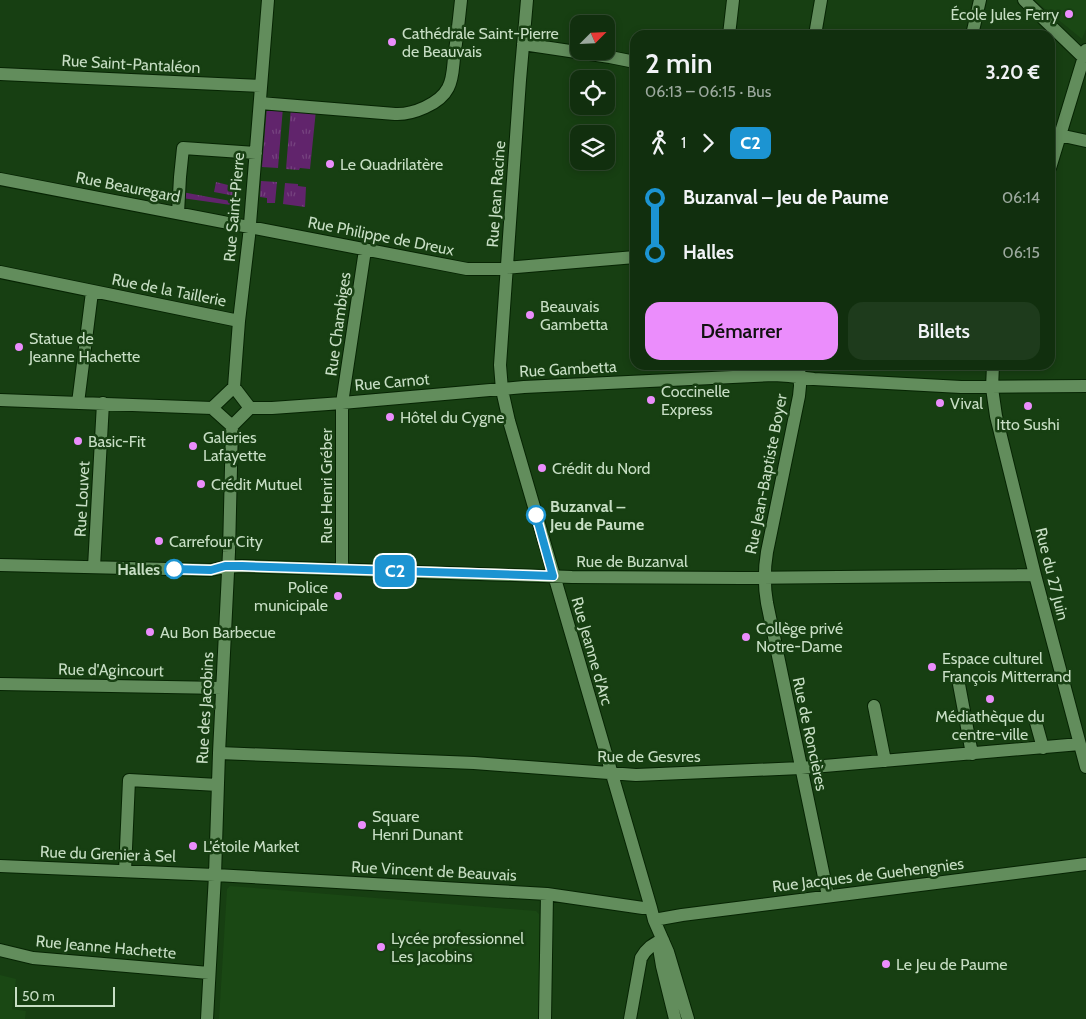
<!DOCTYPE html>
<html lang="fr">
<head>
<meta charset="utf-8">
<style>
  :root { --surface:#112f0e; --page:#1e3b1c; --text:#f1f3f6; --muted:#9ca99e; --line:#304a2e; --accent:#eb8dfc }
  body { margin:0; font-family:Cabin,sans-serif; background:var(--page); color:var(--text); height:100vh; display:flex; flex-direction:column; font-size:19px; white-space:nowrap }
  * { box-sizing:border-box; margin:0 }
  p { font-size:16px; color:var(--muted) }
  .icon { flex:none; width:28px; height:28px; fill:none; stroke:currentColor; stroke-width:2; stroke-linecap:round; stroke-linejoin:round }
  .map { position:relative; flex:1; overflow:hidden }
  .drawer { position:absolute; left:630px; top:30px; width:425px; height:340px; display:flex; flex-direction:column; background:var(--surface); border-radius:15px; box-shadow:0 2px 8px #0003,0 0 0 1px var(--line) }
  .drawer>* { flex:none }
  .badge { padding:0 10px; border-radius:8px; font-size:18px; line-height:32px }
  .needle { width:32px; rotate:66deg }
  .controls { position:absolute; left:570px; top:15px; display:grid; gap:10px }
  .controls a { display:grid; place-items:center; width:45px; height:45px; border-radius:10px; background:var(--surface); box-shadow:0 2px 8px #0003,0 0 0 1px var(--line); font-size:25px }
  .scale { position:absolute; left:15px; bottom:12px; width:100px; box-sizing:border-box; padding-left:5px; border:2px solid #c7dec4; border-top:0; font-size:14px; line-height:18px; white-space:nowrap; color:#c7dec4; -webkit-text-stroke:4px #173f12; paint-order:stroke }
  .map>.badge { position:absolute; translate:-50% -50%; box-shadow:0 0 0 2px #fff }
  .legs { display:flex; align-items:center; gap:8px; height:55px; padding:0 15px; font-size:16px }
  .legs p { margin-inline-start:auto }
  .headline { display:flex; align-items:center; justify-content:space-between; height:85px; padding:0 15px }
  h1 { font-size:28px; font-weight:600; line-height:38px }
  .button { display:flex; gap:10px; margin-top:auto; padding:10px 15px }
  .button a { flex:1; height:58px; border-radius:15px; background:var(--accent); color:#111; font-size:20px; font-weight:600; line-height:58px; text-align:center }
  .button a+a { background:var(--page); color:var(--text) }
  ul { padding:0 15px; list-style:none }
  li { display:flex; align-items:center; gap:18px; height:55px; font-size:19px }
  li i { display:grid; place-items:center; width:8px; height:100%; margin:0 6px; background:currentColor }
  li i::after { content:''; width:12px; height:12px; margin:-6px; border:4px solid; border-radius:50%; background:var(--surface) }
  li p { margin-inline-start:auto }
  li:first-child i { background:linear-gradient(#0000 50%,currentColor 0) }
  li:last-child i { background:linear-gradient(currentColor 50%,#0000 0) }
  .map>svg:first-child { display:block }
</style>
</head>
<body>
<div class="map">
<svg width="1086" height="1019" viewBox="0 0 1086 1019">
  <defs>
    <pattern id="grass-tufts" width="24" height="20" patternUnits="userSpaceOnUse" patternTransform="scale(1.25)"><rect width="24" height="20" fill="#61246c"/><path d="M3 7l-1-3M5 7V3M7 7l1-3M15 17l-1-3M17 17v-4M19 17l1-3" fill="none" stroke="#76437f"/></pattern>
  </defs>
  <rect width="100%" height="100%" fill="#173f12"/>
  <path fill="#1a4814" d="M 1034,0 L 1086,0 L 1086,29 L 1082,39 Z
    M 230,886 L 536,911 L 539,914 L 539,1019 L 219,1019 L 227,889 Z
    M 0,975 L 16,979 L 12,1009 L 26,1011 L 25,1019 L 0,1019 Z"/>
  <path fill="url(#grass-tufts)" d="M 267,106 L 283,107 L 278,168 L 262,167 Z
    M 291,107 L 316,110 L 310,169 L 300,168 L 299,170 L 286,169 Z
    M 261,181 L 277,182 L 275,203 L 267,203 L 267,198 L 260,197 Z
    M 216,182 L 236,187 L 235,196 L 214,192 Z
    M 285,183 L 298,184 L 298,186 L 306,187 L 305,207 L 283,204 Z
    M 182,192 L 236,202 L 238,206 L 182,198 Z"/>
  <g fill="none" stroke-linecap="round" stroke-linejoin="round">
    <defs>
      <path id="minor" d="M 527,0 L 520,80 L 500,365 L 502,390 L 509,421 L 651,908 L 654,920 L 668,952 L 688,1019
        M 1024,0 L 1083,57
        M 729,35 L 733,0
        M 815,35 L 821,0
        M 972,35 L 980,0
        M 523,44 L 610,57 L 635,62
        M 0,74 L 261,86
        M 260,103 L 395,114 C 412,115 440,104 448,88 C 453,79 453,67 454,58 C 457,38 459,19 461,0
        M 1059,135 L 1086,141
        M 1050,168 L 1086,50
        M 0,179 L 467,269 L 494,269 L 635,257
        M 178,213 L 180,177 L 183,148 L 256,153
        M 0,272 L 239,321
        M 799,365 L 800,386 L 799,396 L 767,552 C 764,570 764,586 767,603 L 828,896
        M 993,365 L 992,388 L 996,416 L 1035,575 L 1086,767
        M 234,387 L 250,408 L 272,408 L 342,403 L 524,387 L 774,375 L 789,376 L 814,379 L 961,387 L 1086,386
        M 0,400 L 212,408
        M 78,403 L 92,292
        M 212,408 L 234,387 L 239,321 L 249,236 L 268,0
        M 232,426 L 250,408
        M 0,565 L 211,570 L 225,567 L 242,566 L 572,577 L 742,578 L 1035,575
        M 94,567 L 103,403
        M 342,569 L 342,403 L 365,250
        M 958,679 L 972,754
        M 0,684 L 222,688
        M 874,706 L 885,761
        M 1035,719 L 1043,748
        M 219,753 L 474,763 L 636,775 L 801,768 L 1080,744
        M 0,866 L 215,875 L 547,894 L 643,908 L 651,908
        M 125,871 L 129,780 L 218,785
        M 654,920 L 682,915 L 1086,864
        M 658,942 L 662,966 L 675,1019
        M 0,950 L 33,958 L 209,973
        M 207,1019 L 215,875 L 219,753 L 229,552 L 232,426 L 212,408
        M 545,1019 L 547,894
        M 630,1019 L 641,958 C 646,949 653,943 663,940"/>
    </defs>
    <use href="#minor" stroke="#062403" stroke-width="14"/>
    <use href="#minor" stroke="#628d5c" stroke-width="12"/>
  </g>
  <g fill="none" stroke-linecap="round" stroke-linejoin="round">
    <defs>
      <path id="line-1" d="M 174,569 L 211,570 L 225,566 L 242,566 L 553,576 L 536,515"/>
    </defs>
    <use href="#line-1" stroke="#fff" stroke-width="11"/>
    <use href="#line-1" stroke="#1c94d2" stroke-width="8"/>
  </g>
  <g fill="#eb8dfc" stroke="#173f12" stroke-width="2">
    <circle cx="1069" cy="14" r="5"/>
    <circle cx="392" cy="42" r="5"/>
    <circle cx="330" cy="164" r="5"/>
    <circle cx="530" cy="315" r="5"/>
    <circle cx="19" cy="347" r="5"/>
    <circle cx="651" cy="400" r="5"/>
    <circle cx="940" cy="403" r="5"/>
    <circle cx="1028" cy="406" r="5"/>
    <circle cx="390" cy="417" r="5"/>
    <circle cx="78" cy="441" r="5"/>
    <circle cx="193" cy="446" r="5"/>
    <circle cx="542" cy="468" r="5"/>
    <circle cx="201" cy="484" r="5"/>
    <circle cx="159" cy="541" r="5"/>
    <circle cx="338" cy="596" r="5"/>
    <circle cx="150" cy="632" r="5"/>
    <circle cx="746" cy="637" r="5"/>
    <circle cx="932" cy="667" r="5"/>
    <circle cx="990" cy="699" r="5"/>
    <circle cx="362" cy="825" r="5"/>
    <circle cx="193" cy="846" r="5"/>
    <circle cx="381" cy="947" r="5"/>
    <circle cx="886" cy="964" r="5"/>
  </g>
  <g fill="#fff" stroke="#1c94d2" stroke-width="2.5">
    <circle cx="536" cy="515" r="9"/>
    <circle cx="174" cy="569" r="9"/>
  </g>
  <g text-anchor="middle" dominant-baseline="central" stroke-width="5" stroke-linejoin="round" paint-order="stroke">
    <g font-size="16" fill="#c7dec4" stroke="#173f12" text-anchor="start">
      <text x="1059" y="14" text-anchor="end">École Jules Ferry</text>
      <text x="402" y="33">Cathédrale Saint-Pierre<tspan x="402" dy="18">de Beauvais</tspan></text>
      <text x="340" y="164">Le Quadrilatère</text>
      <text x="540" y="306">Beauvais<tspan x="540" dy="18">Gambetta</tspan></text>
      <text x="29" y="338">Statue de<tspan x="29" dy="18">Jeanne Hachette</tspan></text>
      <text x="661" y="391">Coccinelle<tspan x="661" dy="18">Express</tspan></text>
      <text x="950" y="403">Vival</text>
      <text x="400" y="417">Hôtel du Cygne</text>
      <text x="1028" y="424" text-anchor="middle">Itto Sushi</text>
      <text x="203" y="437">Galeries<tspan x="203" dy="18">Lafayette</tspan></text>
      <text x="88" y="441">Basic-Fit</text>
      <text x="552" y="468">Crédit du Nord</text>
      <text x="211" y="484">Crédit Mutuel</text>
      <text x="169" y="541">Carrefour City</text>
      <text x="328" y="587" text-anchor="end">Police<tspan x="328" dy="18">municipale</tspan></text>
      <text x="756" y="628">Collège privé<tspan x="756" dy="18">Notre-Dame</tspan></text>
      <text x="160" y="632">Au Bon Barbecue</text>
      <text x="942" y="658">Espace culturel<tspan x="942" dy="18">François Mitterrand</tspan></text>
      <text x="990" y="716" text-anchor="middle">Médiathèque du<tspan x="990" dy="18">centre-ville</tspan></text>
      <text x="372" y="816">Square<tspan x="372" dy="18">Henri Dunant</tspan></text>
      <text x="203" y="846">L'étoile Market</text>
      <text x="391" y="938">Lycée professionnel<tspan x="391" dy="18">Les Jacobins</tspan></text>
      <text x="896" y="964">Le Jeu de Paume</text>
    </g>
    <g font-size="16" fill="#c7dec4" stroke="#173f12">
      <text transform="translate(131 64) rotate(3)">Rue Saint-Pantaléon</text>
      <text transform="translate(128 187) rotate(11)">Rue Beauregard</text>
      <text transform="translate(496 194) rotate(-86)">Rue Jean Racine</text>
      <text transform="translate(234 207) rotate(-85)">Rue Saint-Pierre</text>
      <text transform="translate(381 236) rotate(11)">Rue Philippe de Dreux</text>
      <text transform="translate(169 290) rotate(11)">Rue de la Taillerie</text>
      <text transform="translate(338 324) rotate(-82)">Rue Chambiges</text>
      <text transform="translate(568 369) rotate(-3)">Rue Gambetta</text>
      <text transform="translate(392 382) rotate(-5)">Rue Carnot</text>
      <text transform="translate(766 474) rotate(-79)">Rue Jean-Baptiste Boyer</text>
      <text transform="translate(326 486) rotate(-90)">Rue Henri Gréber</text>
      <text transform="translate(82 499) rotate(-87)">Rue Louvet</text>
      <text x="632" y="561">Rue de Buzanval</text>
      <text transform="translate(1052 574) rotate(76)">Rue du 27 Juin</text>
      <text transform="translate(592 651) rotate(74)">Rue Jeanne d'Arc</text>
      <text transform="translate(111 670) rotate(1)">Rue d'Agincourt</text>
      <text transform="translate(205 708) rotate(-87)">Rue des Jacobins</text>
      <text transform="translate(810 734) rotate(78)">Rue de Roncières</text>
      <text x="649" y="756">Rue de Gesvres</text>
      <text transform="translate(108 854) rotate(2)">Rue du Grenier à Sel</text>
      <text transform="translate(434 871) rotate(3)">Rue Vincent de Beauvais</text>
      <text transform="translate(868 875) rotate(-7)">Rue Jacques de Guehengnies</text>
      <text transform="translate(106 947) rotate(5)">Rue Jeanne Hachette</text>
    </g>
    <g font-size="16" font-weight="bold" fill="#c7dec4" stroke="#173f12" text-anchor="start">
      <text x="550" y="506">Buzanval –<tspan x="550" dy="18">Jeu de Paume</tspan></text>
      <text x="160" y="569" text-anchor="end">Halles</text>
    </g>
  </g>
</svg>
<div class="controls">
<a><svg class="needle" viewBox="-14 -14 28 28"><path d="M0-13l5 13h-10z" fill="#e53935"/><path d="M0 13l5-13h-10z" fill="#9ca99e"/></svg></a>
<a><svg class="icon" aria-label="locate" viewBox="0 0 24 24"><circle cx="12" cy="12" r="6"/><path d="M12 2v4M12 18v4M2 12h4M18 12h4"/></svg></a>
<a><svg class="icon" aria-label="layers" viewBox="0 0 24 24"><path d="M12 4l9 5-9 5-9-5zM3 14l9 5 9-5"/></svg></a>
</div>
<div class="scale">50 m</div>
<b class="badge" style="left:395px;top:571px;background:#1c94d2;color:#fff">C2</b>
<section class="drawer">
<div class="headline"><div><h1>2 min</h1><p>06:13 – 06:15 · Bus</p></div><b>3.20 €</b></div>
<div class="legs"><svg class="icon" aria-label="walk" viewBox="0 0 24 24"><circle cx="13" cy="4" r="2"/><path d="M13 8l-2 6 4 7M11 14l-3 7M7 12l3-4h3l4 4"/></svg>1<svg class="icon" aria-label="forward" viewBox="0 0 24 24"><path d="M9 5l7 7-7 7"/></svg><b class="badge" style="background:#1c94d2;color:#fff">C2</b></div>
<ul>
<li><i style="color:#1c94d2"></i><b>Buzanval – Jeu de Paume</b><p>06:14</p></li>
<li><i style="color:#1c94d2"></i><b>Halles</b><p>06:15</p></li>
</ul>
<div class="button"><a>Démarrer</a><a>Billets</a></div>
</section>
</div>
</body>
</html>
